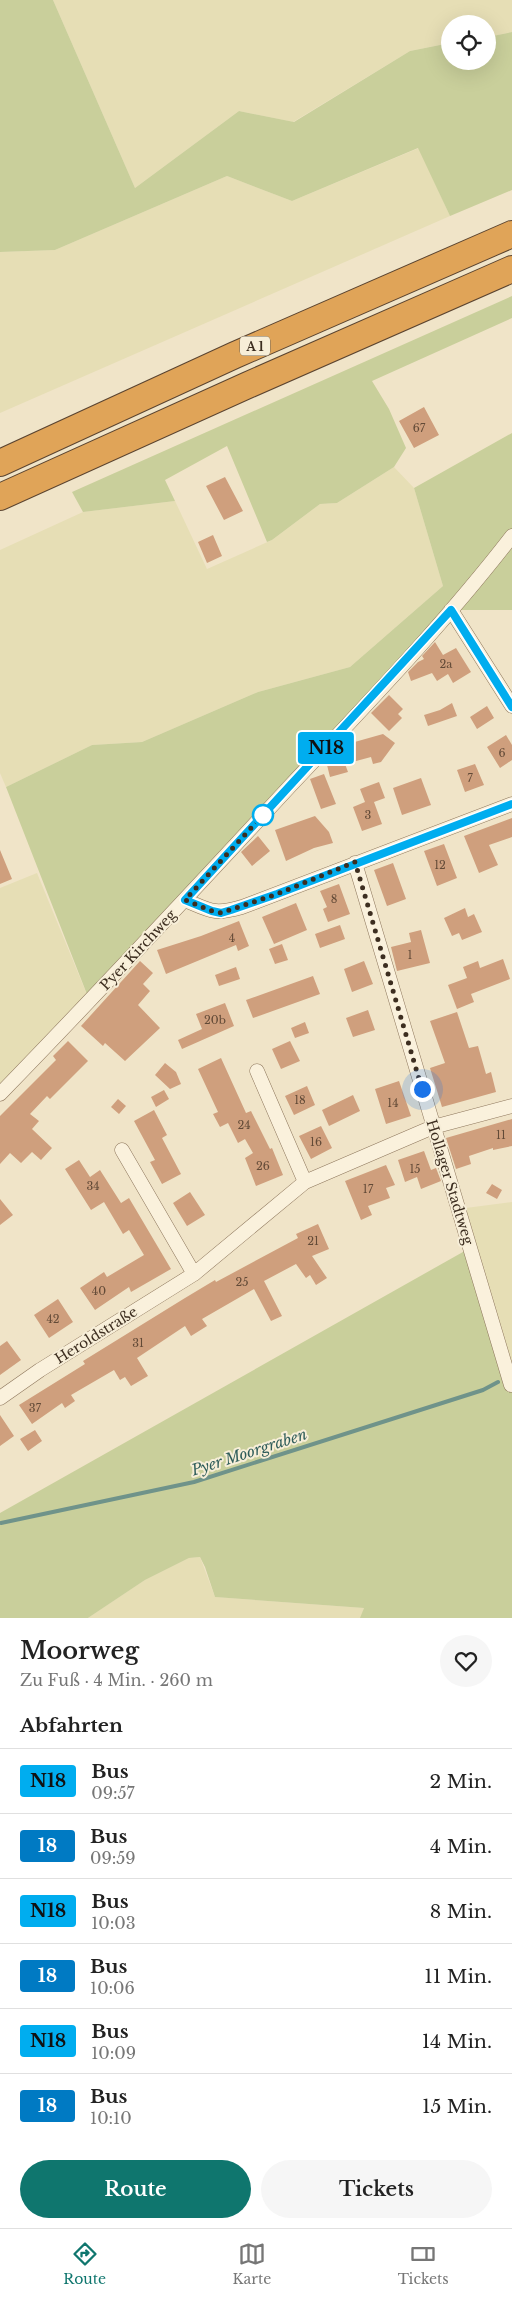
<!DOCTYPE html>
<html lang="de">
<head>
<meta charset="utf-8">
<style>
  :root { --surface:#fff; --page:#f6f6f6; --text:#222; --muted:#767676; --line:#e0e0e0; --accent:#0f766e }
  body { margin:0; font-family:"Libre Baskerville",serif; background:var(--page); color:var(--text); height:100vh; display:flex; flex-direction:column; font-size:19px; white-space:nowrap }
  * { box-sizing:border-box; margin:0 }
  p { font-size:16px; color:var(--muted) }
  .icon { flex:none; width:28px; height:28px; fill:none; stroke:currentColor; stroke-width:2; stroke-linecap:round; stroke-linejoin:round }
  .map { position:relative; height:1618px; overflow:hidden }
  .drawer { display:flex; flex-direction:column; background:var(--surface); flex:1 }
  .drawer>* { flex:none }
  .badge { padding:0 10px; border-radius:4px; font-size:18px; line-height:32px }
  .fabs { position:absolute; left:441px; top:15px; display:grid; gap:10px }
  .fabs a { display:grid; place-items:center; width:55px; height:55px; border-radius:50%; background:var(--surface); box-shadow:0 5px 20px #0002; font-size:25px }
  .you { position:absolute; width:25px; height:25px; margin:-12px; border:4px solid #fff; border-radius:50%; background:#1a73e8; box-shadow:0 0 0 8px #1a73e833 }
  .map>.badge { position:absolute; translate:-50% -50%; box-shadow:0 0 0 2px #fff }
  h2 { padding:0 20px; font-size:19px; line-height:45px }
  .round { display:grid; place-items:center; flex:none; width:52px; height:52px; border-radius:26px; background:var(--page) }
  .overview { display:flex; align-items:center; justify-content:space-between; height:85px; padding:0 20px }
  h1 { font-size:24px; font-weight:600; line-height:38px }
  .button { display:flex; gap:10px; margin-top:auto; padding:10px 20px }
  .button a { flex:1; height:58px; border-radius:30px; background:var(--accent); color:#fff; font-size:20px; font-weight:600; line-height:58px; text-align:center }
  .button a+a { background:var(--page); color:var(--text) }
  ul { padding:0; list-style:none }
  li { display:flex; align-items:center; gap:15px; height:65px; padding:0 20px; border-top:1px solid var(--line) }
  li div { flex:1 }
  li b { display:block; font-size:19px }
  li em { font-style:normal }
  li .badge { min-width:55px; font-weight:700; text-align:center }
  .tabs { display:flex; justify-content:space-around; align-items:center; height:70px; border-top:1px solid var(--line); background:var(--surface); font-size:14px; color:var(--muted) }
  .tabs a { display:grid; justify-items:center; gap:2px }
  .tabs .active { color:var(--accent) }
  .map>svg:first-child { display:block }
</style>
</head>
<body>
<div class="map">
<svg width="512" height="1618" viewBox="0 0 512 1618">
  <rect width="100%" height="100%" fill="#f0e4c8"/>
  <path fill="#e6deb5" d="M 53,0 L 512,0 L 512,32 L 488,37 L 488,24 L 450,24 L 450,43 L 410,51 L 293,122 L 239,111 L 135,188 Z
    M 419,148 L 450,216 L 0,413 L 0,252 L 55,250 L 227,176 L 292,201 Z
    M 394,467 L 414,488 L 443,586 L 350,667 L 258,692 L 142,742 L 92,745 L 6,787 L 0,773 L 0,550 L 83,512 L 175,501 L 207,569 L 272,540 L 320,504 L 337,503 Z
    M 37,873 L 90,1002 L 0,1094 L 0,888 Z
    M 512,1202 L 512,1390 L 458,1209 Z
    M 200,1557 L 215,1597 L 364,1608 L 362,1616 L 360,1618 L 88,1618 L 145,1580 L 189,1558 Z"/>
  <path fill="#c9cf9b" d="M 0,0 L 53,0 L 135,188 L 239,111 L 294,122 L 410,51 L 450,43 L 450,61 L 488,61 L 488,37 L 512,32 L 512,190 L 450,216 L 418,148 L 292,201 L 227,176 L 55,250 L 0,252 Z
    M 512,296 L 512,318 L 372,381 L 389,409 L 406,448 L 394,467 L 337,503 L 320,504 L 272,540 L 267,542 L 227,446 L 165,480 L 175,501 L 83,512 L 72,492 Z
    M 512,433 L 512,610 L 451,610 L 90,1002 L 6,787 L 92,745 L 142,742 L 258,692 L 350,667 L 443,586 L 414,488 Z
    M 470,1248 L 512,1390 L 512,1618 L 360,1618 L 364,1608 L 215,1597 L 205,1567 L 200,1557 L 189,1558 L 145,1580 L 88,1618 L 0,1618 L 0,1513 Z"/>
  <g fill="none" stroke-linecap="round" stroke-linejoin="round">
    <path stroke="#6f938a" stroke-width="4" d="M 1,1523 L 194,1482 L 483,1390 L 498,1382"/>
  </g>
  <path fill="#cf9f7d" d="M 424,407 L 439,435 L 414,448 L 399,421 Z
    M 225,477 L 243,511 L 224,520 L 206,486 Z
    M 213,535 L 222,556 L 207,563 L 198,542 Z
    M 435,642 L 443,655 L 456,648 L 471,672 L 453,683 L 448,674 L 437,681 L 432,673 L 411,681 L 408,672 L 418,662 L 424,659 L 422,656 Z
    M 389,695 L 403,709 L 398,714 L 402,718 L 389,731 L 371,713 Z
    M 452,703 L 457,716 L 428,726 L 424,715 L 440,710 Z
    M 487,706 L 494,718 L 477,729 L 470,717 Z
    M 383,734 L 395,743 L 381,762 L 373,764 L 371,757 L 345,764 L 348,772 L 330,777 L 326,761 L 328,758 L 347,753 L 344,745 Z
    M 506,735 L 512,745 L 512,760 L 500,768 L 487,747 Z
    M 475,764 L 484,785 L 465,792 L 457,770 Z
    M 324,774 L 336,804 L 321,809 L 310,779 Z
    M 421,778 L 431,805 L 402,815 L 393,788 Z
    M 379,782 L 385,798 L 374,802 L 382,824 L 362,831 L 353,807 L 365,802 L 360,789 Z
    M 315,816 L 329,832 L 333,843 L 314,848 L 286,861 L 275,830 Z
    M 512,818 L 512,837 L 489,845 L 498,865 L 479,873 L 464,836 Z
    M 258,836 L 270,851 L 252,866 L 241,852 Z
    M 444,844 L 457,878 L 437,886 L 424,851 Z
    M 0,850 L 12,879 L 0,884 Z
    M 393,863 L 406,899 L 387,906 L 374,870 Z
    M 339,884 L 350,914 L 328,922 L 323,909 L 327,907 L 320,891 Z
    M 296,903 L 307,930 L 274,944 L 262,917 Z
    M 465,908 L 468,917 L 474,914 L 482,932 L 462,940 L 459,933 L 452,936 L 444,918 Z
    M 239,921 L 249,946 L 238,951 L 236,945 L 166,974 L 157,950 L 201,936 Z
    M 340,925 L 345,939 L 320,948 L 315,934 Z
    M 421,930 L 430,963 L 397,971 L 391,947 L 411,942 L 409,933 Z
    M 282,944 L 288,960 L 275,964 L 269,949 Z
    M 503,959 L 510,979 L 471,994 L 474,1002 L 457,1009 L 448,985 L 467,978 L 463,967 L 478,961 L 480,968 Z
    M 140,961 L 153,973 L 143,984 L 150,991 L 138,1005 L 160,1028 L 125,1061 L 105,1043 L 103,1046 L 81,1026 Z
    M 364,961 L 373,984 L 352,992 L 344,969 Z
    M 236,967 L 240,979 L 219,986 L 215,975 Z
    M 313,976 L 320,994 L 253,1018 L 246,1000 Z
    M 225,1003 L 234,1026 L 182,1049 L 178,1040 L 202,1029 L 196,1014 Z
    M 368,1010 L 375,1030 L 353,1037 L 346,1018 Z
    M 457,1012 L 469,1048 L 478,1046 L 486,1074 L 491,1072 L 496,1092 L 442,1107 L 430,1068 L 445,1063 L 430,1021 Z
    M 305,1022 L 309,1033 L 295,1038 L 291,1028 Z
    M 68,1041 L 88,1061 L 50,1099 L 47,1096 L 30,1114 L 39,1121 L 32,1129 L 52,1148 L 41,1160 L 32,1152 L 21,1163 L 10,1153 L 0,1164 L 0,1116 L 56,1060 L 53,1056 Z
    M 290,1041 L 300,1061 L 281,1069 L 272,1049 Z
    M 221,1058 L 246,1113 L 251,1111 L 270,1149 L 272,1148 L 283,1175 L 256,1186 L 245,1158 L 253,1153 L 245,1139 L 238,1143 L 228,1123 L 220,1127 L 213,1114 L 218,1112 L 198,1069 Z
    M 165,1063 L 176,1072 L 181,1084 L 170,1089 L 155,1075 Z
    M 399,1081 L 411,1116 L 386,1124 L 375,1089 Z
    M 307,1086 L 315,1105 L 294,1115 L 285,1096 Z
    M 164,1090 L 169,1099 L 156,1107 L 151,1097 Z
    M 353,1095 L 360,1111 L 329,1126 L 322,1110 Z
    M 118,1099 L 126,1106 L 119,1114 L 111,1107 Z
    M 154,1110 L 167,1135 L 162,1138 L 181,1174 L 162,1184 L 150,1162 L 155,1160 L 134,1121 Z
    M 512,1119 L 512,1146 L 493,1150 L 493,1148 L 469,1156 L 471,1164 L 456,1169 L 446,1138 Z
    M 321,1126 L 332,1148 L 311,1159 L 299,1136 Z
    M 424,1151 L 431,1170 L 436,1168 L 441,1181 L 421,1189 L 417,1177 L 405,1182 L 398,1160 Z
    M 79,1160 L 90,1177 L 100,1170 L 121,1203 L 129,1198 L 171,1269 L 131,1292 L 129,1287 L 95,1310 L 80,1288 L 104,1272 L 107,1277 L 144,1255 L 129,1230 L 123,1234 L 104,1202 L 91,1210 L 65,1169 Z
    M 386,1165 L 395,1185 L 386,1188 L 390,1198 L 368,1206 L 372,1215 L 361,1220 L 345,1181 Z
    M 492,1184 L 502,1190 L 497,1199 L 486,1193 Z
    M 190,1192 L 205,1215 L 187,1226 L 173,1203 Z
    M 0,1199 L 13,1215 L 0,1225 Z
    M 318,1224 L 329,1249 L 312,1256 L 327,1278 L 316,1285 L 310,1275 L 306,1278 L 296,1264 L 264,1281 L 282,1316 L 271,1321 L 254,1289 L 202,1319 L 207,1326 L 191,1336 L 185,1326 L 137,1358 L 148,1376 L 131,1386 L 125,1377 L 120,1380 L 114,1370 L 71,1395 L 75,1401 L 65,1408 L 62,1403 L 32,1424 L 19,1405 L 85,1364 L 83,1361 L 185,1298 L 215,1280 L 216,1282 L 298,1238 L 296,1234 Z
    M 58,1299 L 73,1322 L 49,1338 L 34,1315 Z
    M 7,1341 L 21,1360 L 0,1375 L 0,1346 Z
    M 0,1415 L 14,1436 L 0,1446 Z
    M 35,1430 L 42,1441 L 28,1451 L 20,1439 Z"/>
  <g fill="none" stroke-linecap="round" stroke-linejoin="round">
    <defs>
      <path id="street" d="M 451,610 L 512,706
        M 355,863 L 511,1385
        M 185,900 C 211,911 214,915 242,907 L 512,804
        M 257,1071 L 305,1182
        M 0,1094 C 98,993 194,890 290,786 C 366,705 444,624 512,536
        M 122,1150 L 194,1274
        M 0,1398 L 40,1370 L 194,1274 L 305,1182 L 433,1127 L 512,1106"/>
      <path id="highway" d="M 0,463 L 235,355 L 512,234
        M 0,497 L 248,385 L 512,269"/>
    </defs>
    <use href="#street" stroke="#8d765c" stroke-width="15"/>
    <use href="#highway" stroke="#5b4430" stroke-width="28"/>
    <use href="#street" stroke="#faf1dc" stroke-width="14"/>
    <use href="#highway" stroke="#e0a458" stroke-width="26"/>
  </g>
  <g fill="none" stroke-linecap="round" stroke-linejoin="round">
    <defs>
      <path id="line" d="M 512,707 L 451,610 L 185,900 L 212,911 L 221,913 L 231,910 L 277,894 L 512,804"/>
    </defs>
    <use href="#line" stroke="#fff" stroke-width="11"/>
    <use href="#line" stroke="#00adef" stroke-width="8"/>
    <path stroke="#3d2e20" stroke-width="5" stroke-dasharray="0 9" d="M 263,815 L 185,900 L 212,911 L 221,913 L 277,894 L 355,862 L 422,1089"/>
  </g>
  <circle fill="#fff" stroke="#00adef" stroke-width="2.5" cx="263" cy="815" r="10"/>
  <g text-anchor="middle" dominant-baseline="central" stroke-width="4" stroke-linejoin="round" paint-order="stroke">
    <g font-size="11" fill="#624a37">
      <text x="419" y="428">67</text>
      <text x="446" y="664">2a</text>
      <text x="502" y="753">6</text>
      <text x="470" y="778">7</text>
      <text x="368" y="815">3</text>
      <text x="440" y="865">12</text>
      <text x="334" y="899">8</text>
      <text x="232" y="938">4</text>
      <text x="410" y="955">1</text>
      <text x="215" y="1020">20b</text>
      <text x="300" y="1100">18</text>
      <text x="393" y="1103">14</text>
      <text x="244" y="1125">24</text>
      <text x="501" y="1135">11</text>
      <text x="316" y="1142">16</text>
      <text x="263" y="1166">26</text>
      <text x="415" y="1169">15</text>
      <text x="93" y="1186">34</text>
      <text x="368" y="1189">17</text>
      <text x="313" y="1241">21</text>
      <text x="242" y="1282">25</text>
      <text x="99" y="1291">40</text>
      <text x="53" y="1319">42</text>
      <text x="138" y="1343">31</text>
      <text x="35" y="1408">37</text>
    </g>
    <rect fill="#f7eed8" stroke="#756857" stroke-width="1" x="240" y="336.5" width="30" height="19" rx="4"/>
    <g font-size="12" font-weight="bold" fill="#3d2e20">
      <text x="255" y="346">A 1</text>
    </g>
    <g font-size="14" fill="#3d2e20" stroke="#f7eed8">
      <text transform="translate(138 950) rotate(-47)">Pyer Kirchweg</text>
      <text transform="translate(450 1182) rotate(73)">Hollager Stadtweg</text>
      <text transform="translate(96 1335) rotate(-32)">Heroldstraße</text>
    </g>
    <g font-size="15" font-style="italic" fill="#2f5d5a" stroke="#f7eed8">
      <text transform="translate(249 1452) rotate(-18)">Pyer Moorgraben</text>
    </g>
  </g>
</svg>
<div class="fabs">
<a><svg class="icon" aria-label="locate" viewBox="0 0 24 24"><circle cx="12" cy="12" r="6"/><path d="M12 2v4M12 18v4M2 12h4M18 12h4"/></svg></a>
</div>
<div class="you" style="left:422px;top:1089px"></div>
<b class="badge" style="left:326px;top:748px;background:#00adef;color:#111">N18</b>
</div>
<section class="drawer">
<div class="overview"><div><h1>Moorweg</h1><p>Zu Fuß · 4 Min. · 260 m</p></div><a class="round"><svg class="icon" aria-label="heart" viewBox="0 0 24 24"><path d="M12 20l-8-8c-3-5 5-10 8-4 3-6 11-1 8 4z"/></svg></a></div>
<h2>Abfahrten</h2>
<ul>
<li><span class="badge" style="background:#00adef;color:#111">N18</span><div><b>Bus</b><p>09:57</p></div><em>2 Min.</em></li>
<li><span class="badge" style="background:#007ac3;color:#fff">18</span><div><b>Bus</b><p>09:59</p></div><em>4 Min.</em></li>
<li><span class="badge" style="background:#00adef;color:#111">N18</span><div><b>Bus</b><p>10:03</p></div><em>8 Min.</em></li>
<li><span class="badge" style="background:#007ac3;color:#fff">18</span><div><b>Bus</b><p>10:06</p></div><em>11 Min.</em></li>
<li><span class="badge" style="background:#00adef;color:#111">N18</span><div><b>Bus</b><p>10:09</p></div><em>14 Min.</em></li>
<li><span class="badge" style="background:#007ac3;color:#fff">18</span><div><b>Bus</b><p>10:10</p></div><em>15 Min.</em></li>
</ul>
<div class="button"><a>Route</a><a>Tickets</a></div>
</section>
<nav class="tabs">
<a class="active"><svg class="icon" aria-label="directions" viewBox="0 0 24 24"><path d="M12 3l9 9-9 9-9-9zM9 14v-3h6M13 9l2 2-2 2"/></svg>Route</a>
<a><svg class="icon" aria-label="map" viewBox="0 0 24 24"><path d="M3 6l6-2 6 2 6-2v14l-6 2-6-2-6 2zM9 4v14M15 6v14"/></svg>Karte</a>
<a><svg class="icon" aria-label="tickets" viewBox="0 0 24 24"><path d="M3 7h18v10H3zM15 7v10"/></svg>Tickets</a>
</nav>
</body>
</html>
